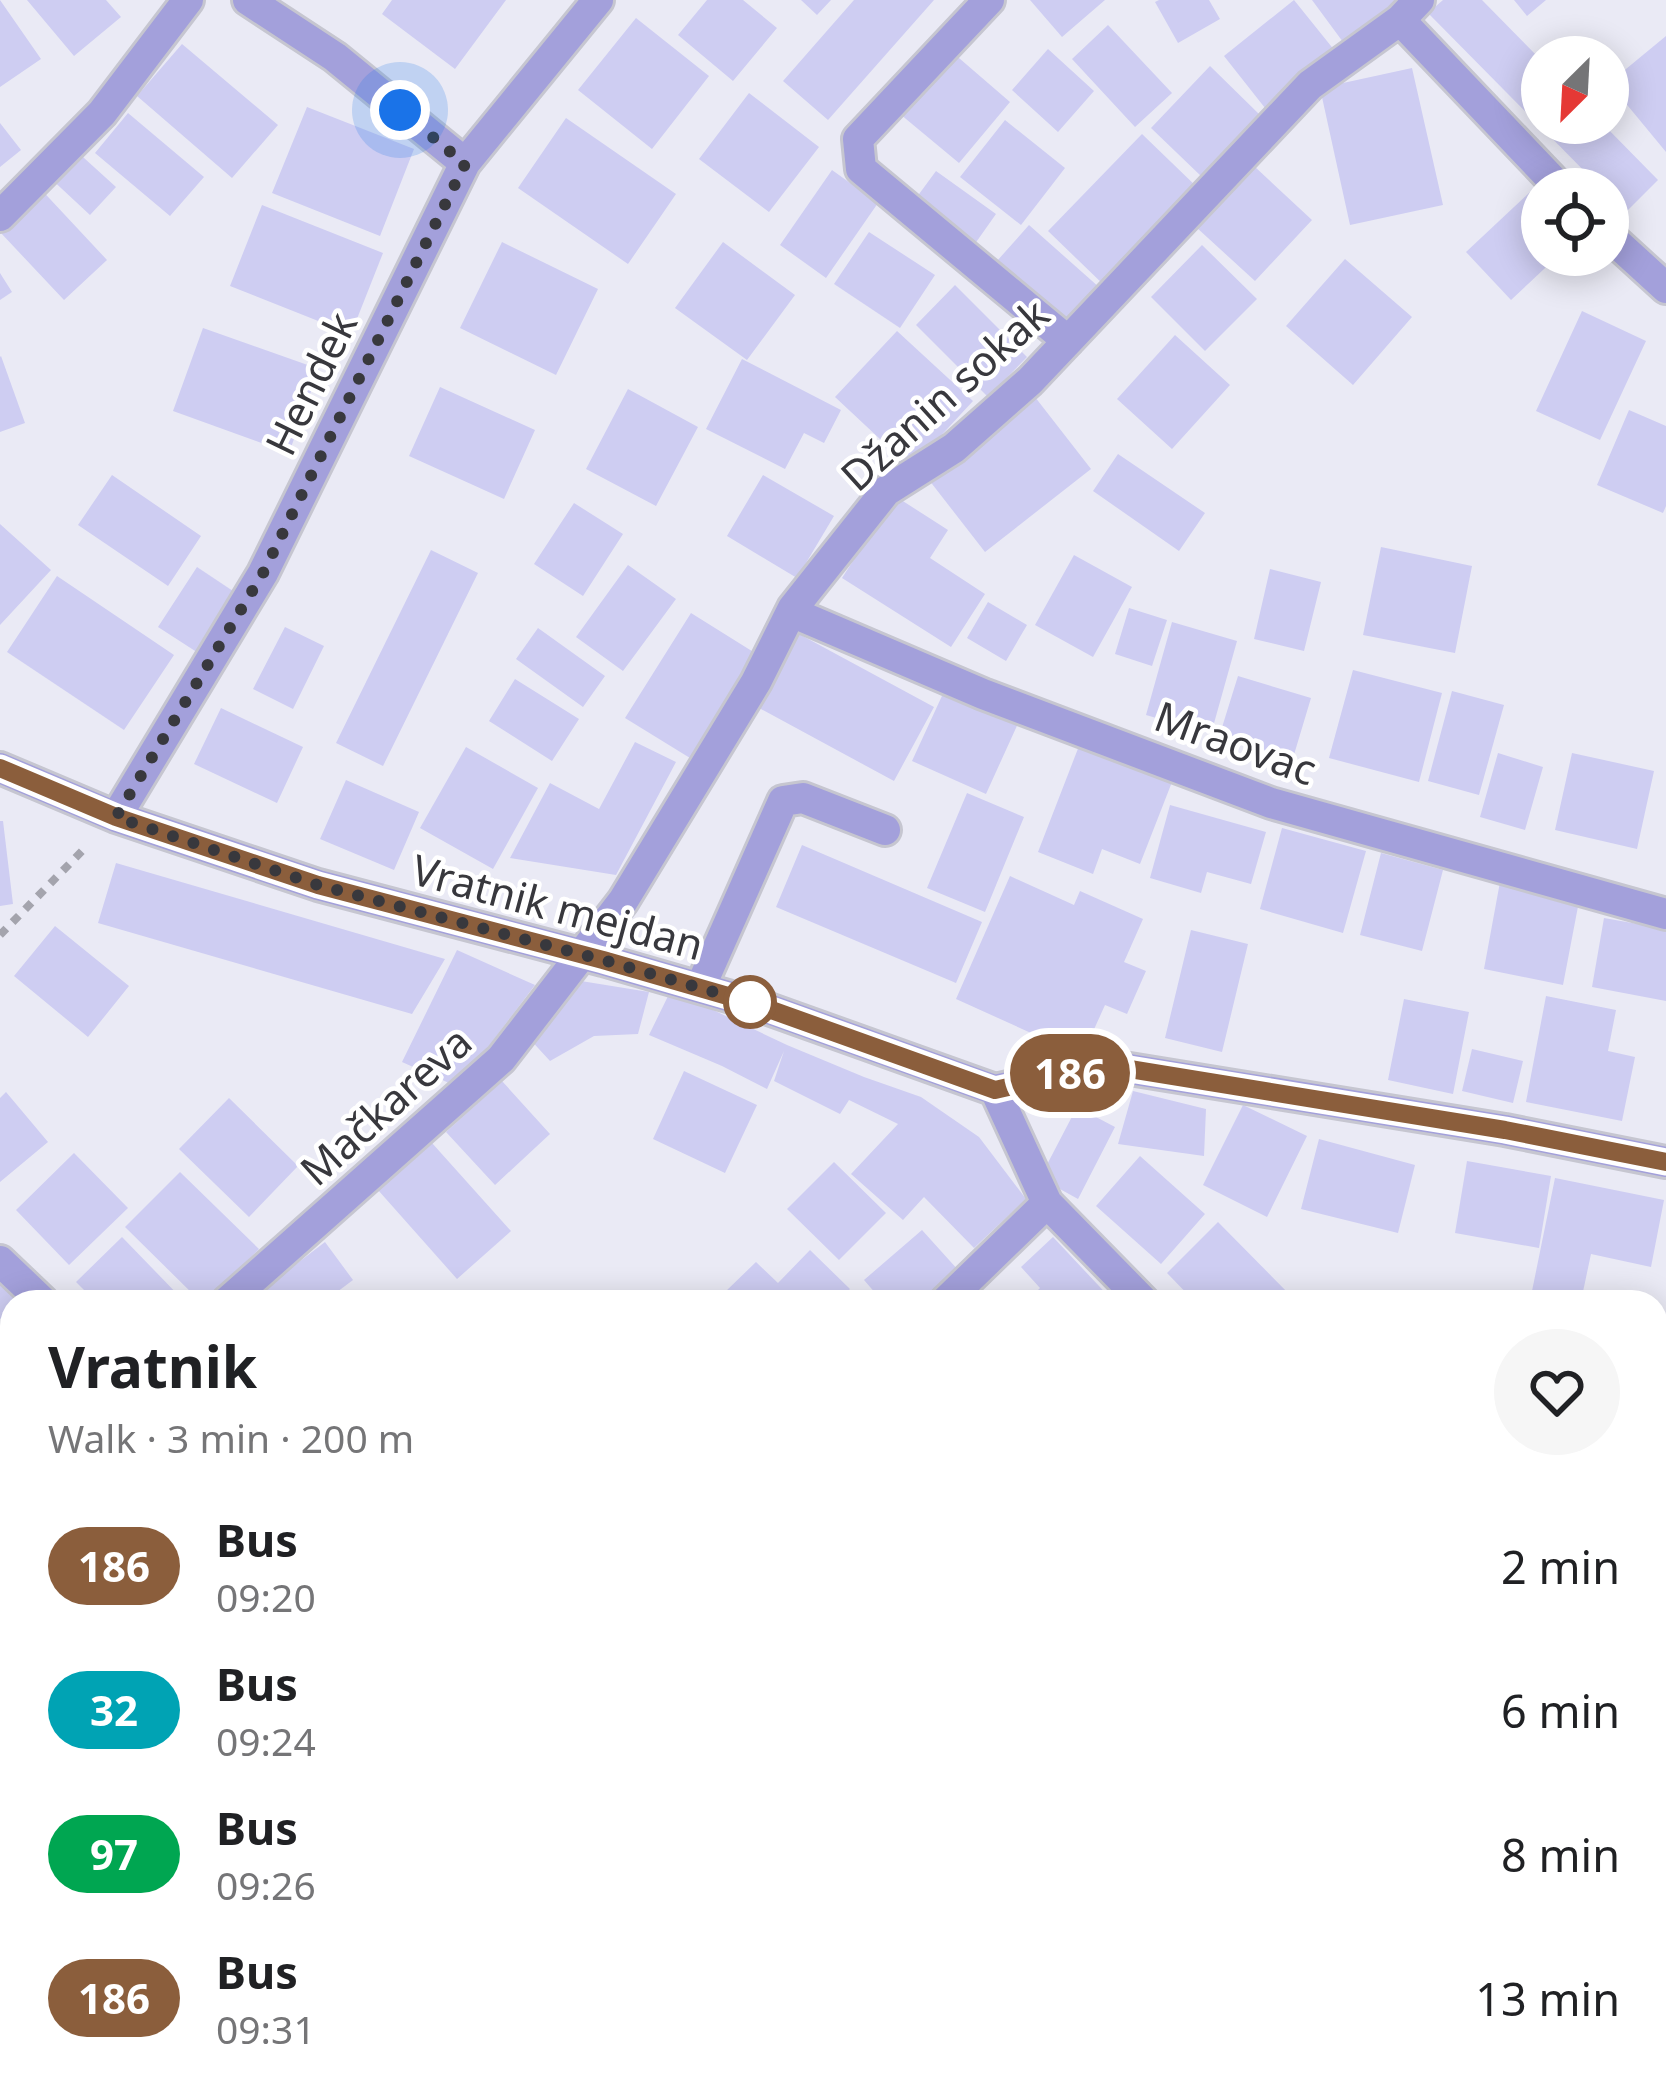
<!DOCTYPE html>
<html lang="en">
<head>
<meta charset="utf-8">
<style>
  :root { --surface:#fff; --page:#f6f6f6; --text:#202124; --muted:#757577 }
  body { margin:0; font-family:"Noto Sans",sans-serif; background:var(--page); color:var(--text); height:100vh; display:flex; flex-direction:column; font-size:45px; white-space:nowrap }
  * { box-sizing:border-box; margin:0 }
  p { font-size:39px; color:var(--muted) }
  .icon { flex:none; width:66px; height:66px; fill:none; stroke:currentColor; stroke-width:2; stroke-linecap:round; stroke-linejoin:round }
  .map { position:relative; flex:1; overflow:hidden }
  .details { position:absolute; left:0px; top:1290px; width:1668px; height:804px; display:flex; flex-direction:column; background:var(--surface); border-radius:36px 36px 0 0; box-shadow:0 6px 30px #0003 }
  .details>* { flex:none }
  .badge { padding:0 24px; border-radius:39px; font-size:42px; line-height:78px }
  .needle { width:78px; rotate:204deg }
  .tools { position:absolute; left:1521px; top:36px; display:grid; gap:24px }
  .tools a { display:grid; place-items:center; width:108px; height:108px; border-radius:50%; background:var(--surface); box-shadow:0 6px 30px #0003; font-size:60px }
  .you { position:absolute; width:60px; height:60px; margin:-30px; border:9px solid #fff; border-radius:50%; background:#1a73e8; box-shadow:0 0 0 18px #1a73e833 }
  .map>.badge { position:absolute; translate:-50% -50%; box-shadow:0 0 0 6px #fff }
  .round { display:grid; place-items:center; flex:none; width:126px; height:126px; border-radius:63px; background:var(--page) }
  .summary { display:flex; align-items:center; justify-content:space-between; height:204px; padding:0 48px }
  h1 { font-size:57px; font-weight:700; line-height:90px }
  ul { padding:0; list-style:none }
  li { display:flex; align-items:center; gap:36px; height:144px; padding:0 48px }
  li div { flex:1 }
  li b { display:block; font-size:45px }
  li em { font-style:normal }
  li .badge { min-width:132px; font-weight:700; text-align:center }
  .map>svg:first-child { display:block }
</style>
</head>
<body>
<div class="map">
<svg width="1666" height="2094" viewBox="0 0 1666 2094">
  <rect width="100%" height="100%" fill="#eaeaf5"/>
  <path fill="#b3affa" d="M 1656,1744 L 1666,1749 L 1666,1963 L 1656,1969 Z"/>
  <path fill="#cecdf2" d="M 0,0 L 41,59 L 0,87 Z
    M 27,0 L 106,0 L 121,17 L 74,56 Z
    M 392,0 L 506,0 L 455,69 L 382,14 Z
    M 707,0 L 743,0 L 777,28 L 733,81 L 678,35 Z
    M 801,0 L 831,0 L 817,15 Z
    M 854,0 L 934,0 L 828,120 L 783,81 Z
    M 1030,0 L 1105,0 L 1062,37 Z
    M 1159,0 L 1209,0 L 1220,19 L 1178,43 L 1155,2 Z
    M 1294,0 L 1335,51 L 1265,108 L 1224,56 Z
    M 1312,0 L 1398,0 L 1343,42 Z
    M 1443,0 L 1482,0 L 1542,61 L 1542,123 L 1602,123 L 1658,180 L 1626,212 L 1608,195 L 1608,189 L 1602,189 L 1428,13 Z
    M 1514,0 L 1546,0 L 1527,16 Z
    M 636,18 L 709,76 L 652,149 L 578,90 Z
    M 1108,25 L 1172,93 L 1135,127 L 1072,59 Z
    M 1666,36 L 1666,152 L 1609,83 Z
    M 182,44 L 278,125 L 232,178 L 137,96 Z
    M 1048,49 L 1094,91 L 1058,132 L 1012,90 Z
    M 952,52 L 1010,102 L 959,163 L 900,114 Z
    M 1210,66 L 1261,116 L 1202,177 L 1151,128 Z
    M 1412,68 L 1443,205 L 1350,225 L 1320,88 Z
    M 749,93 L 819,147 L 769,212 L 699,159 Z
    M 307,107 L 414,149 L 380,236 L 272,193 Z
    M 128,113 L 204,177 L 170,216 L 95,153 Z
    M 566,118 L 676,194 L 628,264 L 518,188 Z
    M 1005,120 L 1065,168 L 1021,225 L 960,177 Z
    M 0,123 L 21,150 L 0,167 Z
    M 1142,134 L 1200,190 L 1106,287 L 1048,231 Z
    M 73,148 L 116,187 L 90,215 L 47,175 Z
    M 1254,166 L 1312,220 L 1255,281 L 1196,227 Z
    M 832,170 L 878,203 L 826,278 L 780,245 Z
    M 936,171 L 996,214 L 972,248 L 911,205 Z
    M 36,184 L 107,260 L 64,300 L 0,232 L 0,218 Z
    M 1530,192 L 1542,206 L 1542,255 L 1559,255 L 1511,300 L 1466,252 Z
    M 262,205 L 383,253 L 351,334 L 230,286 Z
    M 1029,225 L 1100,288 L 1060,332 L 989,270 Z
    M 869,232 L 935,275 L 900,328 L 834,284 Z
    M 502,242 L 598,289 L 556,375 L 460,328 Z
    M 723,242 L 795,295 L 747,360 L 675,308 Z
    M 1202,245 L 1257,299 L 1205,351 L 1151,297 Z
    M 1345,259 L 1412,317 L 1353,385 L 1286,326 Z
    M 0,273 L 12,292 L 0,300 Z
    M 955,285 L 1027,357 L 988,397 L 916,325 Z
    M 1582,311 L 1646,341 L 1600,440 L 1536,411 Z
    M 203,328 L 319,369 L 289,453 L 173,411 Z
    M 897,331 L 973,401 L 911,468 L 835,397 Z
    M 1175,335 L 1230,385 L 1172,449 L 1117,399 Z
    M 1,356 L 25,423 L 0,432 L 0,357 Z
    M 742,359 L 841,410 L 824,443 L 804,433 L 785,469 L 706,429 Z
    M 440,387 L 535,430 L 504,499 L 409,456 Z
    M 628,389 L 698,427 L 656,506 L 586,469 Z
    M 1035,397 L 1091,469 L 985,552 L 929,480 Z
    M 1629,410 L 1666,426 L 1666,506 L 1663,513 L 1597,485 Z
    M 1118,454 L 1205,513 L 1179,551 L 1093,491 Z
    M 112,475 L 201,536 L 168,586 L 78,525 Z
    M 763,475 L 834,516 L 797,578 L 727,536 Z
    M 895,496 L 948,530 L 930,558 L 985,594 L 951,647 L 842,578 Z
    M 574,503 L 623,534 L 583,596 L 534,564 Z
    M 0,524 L 51,570 L 0,625 Z
    M 1381,547 L 1472,566 L 1455,653 L 1363,635 Z
    M 431,550 L 478,573 L 383,766 L 336,743 Z
    M 1074,555 L 1132,587 L 1093,657 L 1035,625 Z
    M 628,565 L 676,599 L 623,671 L 576,637 Z
    M 197,567 L 245,599 L 206,658 L 158,627 Z
    M 1270,569 L 1321,582 L 1304,651 L 1254,639 Z
    M 57,576 L 174,655 L 124,730 L 7,652 Z
    M 988,602 L 1027,625 L 1006,661 L 967,638 Z
    M 1129,608 L 1167,620 L 1152,666 L 1115,654 Z
    M 691,613 L 755,653 L 690,758 L 625,718 Z
    M 1172,622 L 1237,641 L 1211,734 L 1146,715 Z
    M 285,627 L 324,646 L 293,709 L 253,689 Z
    M 538,628 L 605,676 L 583,707 L 516,659 Z
    M 799,634 L 934,707 L 894,781 L 759,708 Z
    M 1353,670 L 1442,693 L 1419,782 L 1329,758 Z
    M 1238,676 L 1311,698 L 1293,758 L 1219,737 Z
    M 515,679 L 579,719 L 552,761 L 489,721 Z
    M 947,685 L 1020,719 L 986,794 L 912,761 Z
    M 1452,691 L 1504,705 L 1479,795 L 1428,781 Z
    M 221,708 L 303,747 L 277,803 L 194,764 Z
    M 635,742 L 676,762 L 616,875 L 510,858 L 550,783 L 599,809 Z
    M 1079,746 L 1172,782 L 1140,864 L 1102,849 L 1093,874 L 1038,852 Z
    M 466,747 L 538,788 L 493,869 L 420,828 Z
    M 1498,753 L 1543,767 L 1525,830 L 1480,817 Z
    M 1572,753 L 1654,771 L 1637,849 L 1555,830 Z
    M 346,780 L 419,812 L 394,870 L 320,839 Z
    M 967,793 L 1024,817 L 985,912 L 927,888 Z
    M 1170,805 L 1266,832 L 1251,884 L 1207,872 L 1201,893 L 1150,878 Z
    M 0,821 L 3,821 L 13,904 L 0,906 Z
    M 1282,828 L 1366,851 L 1343,933 L 1260,909 Z
    M 802,845 L 982,922 L 956,983 L 776,907 Z
    M 1381,853 L 1443,870 L 1422,951 L 1360,935 Z
    M 116,863 L 445,959 L 412,1014 L 98,923 Z
    M 1010,876 L 1074,905 L 1080,891 L 1143,919 L 1124,962 L 1146,971 L 1127,1014 L 1105,1005 L 1082,1056 L 956,999 Z
    M 1500,882 L 1580,896 L 1563,985 L 1484,969 Z
    M 1604,918 L 1666,929 L 1666,1001 L 1592,987 Z
    M 55,926 L 129,986 L 88,1037 L 14,976 Z
    M 1191,930 L 1248,944 L 1222,1052 L 1165,1038 Z
    M 457,950 L 535,985 L 458,1087 L 402,1062 Z
    M 581,981 L 649,992 L 638,1034 L 594,1036 L 550,1061 L 527,1036 Z
    M 671,990 L 787,1045 L 864,1077 L 921,1097 L 979,1137 L 1026,1199 L 974,1248 L 924,1197 L 903,1220 L 851,1174 L 898,1124 L 849,1100 L 840,1114 L 774,1081 L 784,1051 L 767,1089 L 722,1066 L 649,1035 Z
    M 1546,996 L 1616,1010 L 1608,1051 L 1635,1057 L 1622,1121 L 1526,1102 Z
    M 1404,999 L 1469,1012 L 1453,1094 L 1388,1080 Z
    M 1472,1049 L 1523,1061 L 1513,1103 L 1462,1091 Z
    M 684,1071 L 757,1105 L 725,1173 L 653,1139 Z
    M 502,1081 L 550,1134 L 495,1185 L 446,1132 Z
    M 1133,1091 L 1206,1109 L 1204,1156 L 1118,1144 Z
    M 6,1092 L 48,1142 L 0,1182 L 0,1098 Z
    M 229,1098 L 298,1166 L 249,1217 L 179,1149 Z
    M 1243,1105 L 1307,1136 L 1267,1217 L 1203,1185 Z
    M 1077,1107 L 1115,1127 L 1078,1199 L 1040,1178 Z
    M 1319,1139 L 1415,1165 L 1398,1233 L 1301,1209 Z
    M 432,1143 L 511,1231 L 457,1279 L 378,1190 Z
    M 74,1153 L 128,1208 L 69,1265 L 16,1210 Z
    M 1140,1156 L 1205,1214 L 1161,1264 L 1096,1206 Z
    M 1467,1161 L 1551,1176 L 1539,1248 L 1455,1233 Z
    M 834,1162 L 886,1213 L 839,1260 L 787,1209 Z
    M 180,1172 L 259,1249 L 207,1302 L 201,1302 L 125,1227 Z
    M 1555,1178 L 1664,1200 L 1651,1267 L 1591,1254 L 1581,1301 L 1532,1291 Z
    M 1218,1222 L 1297,1302 L 1195,1302 L 1167,1273 Z
    M 922,1230 L 959,1271 L 923,1302 L 883,1302 L 864,1280 Z
    M 122,1237 L 185,1302 L 96,1302 L 76,1282 Z
    M 1053,1237 L 1114,1302 L 1026,1302 L 1040,1288 L 1021,1267 Z
    M 325,1242 L 353,1280 L 329,1298 L 332,1302 L 255,1302 L 252,1298 Z
    M 810,1250 L 850,1289 L 838,1302 L 735,1302 L 725,1292 L 756,1262 L 778,1283 Z
    M 0,1278 L 21,1302 L 12,1302 L 12,1309 L 0,1319 Z
    M 1656,1344 L 1666,1346 L 1666,1380 L 1658,1425 L 1656,1425 Z
    M 12,1369 L 12,1425 L 0,1410 L 0,1379 Z
    M 0,1421 L 12,1436 L 12,1460 L 0,1470 Z
    M 0,1522 L 12,1535 L 12,1599 L 6,1605 L 0,1598 Z
    M 1656,1633 L 1666,1638 L 1666,1644 L 1656,1662 Z
    M 12,2012 L 12,2082 L 39,2082 L 19,2094 L 0,2094 L 0,2019 Z
    M 151,2082 L 212,2082 L 195,2094 L 160,2094 Z
    M 503,2082 L 558,2082 L 564,2094 L 510,2094 Z
    M 666,2082 L 745,2082 L 749,2094 L 670,2094 Z
    M 1025,2082 L 1092,2082 L 1086,2094 L 1019,2094 Z
    M 1141,2082 L 1208,2082 L 1206,2094 L 1161,2094 L 1140,2090 Z
    M 1314,2082 L 1397,2082 L 1395,2094 L 1311,2094 Z
    M 902,2084 L 948,2091 L 948,2094 L 900,2094 Z"/>
  <g fill="none" stroke-linecap="round" stroke-linejoin="round">
    <defs>
      <path id="minor" d="M 248,0 L 335,57 L 465,163
        M 989,0 L 858,139 L 861,169 L 1068,341
        M 1400,20 L 1561,189
        M 0,216 L 102,113 L 188,0
        M 1608,235 L 1666,288
        M 793,608 L 803,617 L 983,694 L 1271,803 L 1666,914
        M 0,768 L 116,817 L 318,885 L 603,960 L 752,1003 L 995,1090 L 1105,1065 L 1505,1130 L 1666,1162
        M 116,817 L 263,573 L 465,163 L 598,0
        M 700,988 L 783,801 L 803,798 L 885,830
        M 995,1090 L 1047,1203 L 1144,1302
        M 0,1261 L 43,1302
        M 227,1302 L 501,1059 L 623,901 L 756,682 L 793,608 L 886,491 L 954,448 L 1030,381 L 1310,85 L 1400,20 L 1419,0
        M 945,1302 L 1047,1203
        M 0,1491 L 12,1482
        M 1656,1770 L 1666,1776
        M 1226,2082 L 1230,2094
        M 59,2094 L 72,2082
        M 596,2094 L 614,2082
        M 1253,2094 L 1255,2082"/>
    </defs>
    <use href="#minor" stroke="#c6c6d0" stroke-width="36"/>
    <path stroke="#a4a4ad" stroke-width="8" stroke-dasharray="9 9" stroke-linecap="butt" d="M 0,935 L 85,848"/>
    <use href="#minor" stroke="#a3a0db" stroke-width="30"/>
  </g>
  <g fill="none" stroke-linecap="round" stroke-linejoin="round">
    <defs>
      <path id="line" d="M 0,768 L 116,817 L 318,885 L 603,960 L 752,1003 L 995,1090 L 1105,1065 L 1505,1130 L 1666,1162"/>
    </defs>
    <use href="#line" stroke="#fff" stroke-width="27"/>
    <use href="#line" stroke="#8b5e3c" stroke-width="18"/>
    <path stroke="#38383d" stroke-width="12" stroke-dasharray="0 21.6" d="M 400,110 L 465,164 L 263,573 L 116,817 L 318,885 L 603,960 L 752,1003 L 750,1002"/>
  </g>
  <circle fill="#fff" stroke="#8b5e3c" stroke-width="6" cx="750" cy="1002" r="24"/>
  <g text-anchor="middle" dominant-baseline="central" stroke-width="9" stroke-linejoin="round" paint-order="stroke">
    <g font-size="42" fill="#38383d" stroke="#fff">
      <text transform="translate(310 383) rotate(-64)">Hendek</text>
      <text transform="translate(944 394) rotate(-42)">Džanin sokak</text>
      <text transform="translate(1236 742) rotate(20)">Mraovac</text>
      <text transform="translate(558 906) rotate(15)">Vratnik mejdan</text>
      <text transform="translate(385 1105) rotate(-42)">Mačkareva</text>
    </g>
  </g>
</svg>
<div class="tools">
<a><svg class="needle" viewBox="-14 -14 28 28"><path d="M0-13l5 13h-10z" fill="#e53935"/><path d="M0 13l5-13h-10z" fill="#757577"/></svg></a>
<a><svg class="icon" aria-label="locate" viewBox="0 0 24 24"><circle cx="12" cy="12" r="6"/><path d="M12 2v4M12 18v4M2 12h4M18 12h4"/></svg></a>
</div>
<div class="you" style="left:400px;top:110px"></div>
<b class="badge" style="left:1070px;top:1073px;background:#8b5e3c;color:#fff">186</b>
<section class="details">
<div class="summary"><div><h1>Vratnik</h1><p>Walk · 3 min · 200 m</p></div><a class="round"><svg class="icon" aria-label="heart" viewBox="0 0 24 24"><path d="M12 20l-8-8c-3-5 5-10 8-4 3-6 11-1 8 4z"/></svg></a></div>
<ul>
<li><span class="badge" style="background:#8b5e3c;color:#fff">186</span><div><b>Bus</b><p>09:20</p></div><em>2 min</em></li>
<li><span class="badge" style="background:#00a3b4;color:#fff">32</span><div><b>Bus</b><p>09:24</p></div><em>6 min</em></li>
<li><span class="badge" style="background:#00a651;color:#fff">97</span><div><b>Bus</b><p>09:26</p></div><em>8 min</em></li>
<li><span class="badge" style="background:#8b5e3c;color:#fff">186</span><div><b>Bus</b><p>09:31</p></div><em>13 min</em></li>
</ul>
</section>
</div>
</body>
</html>
